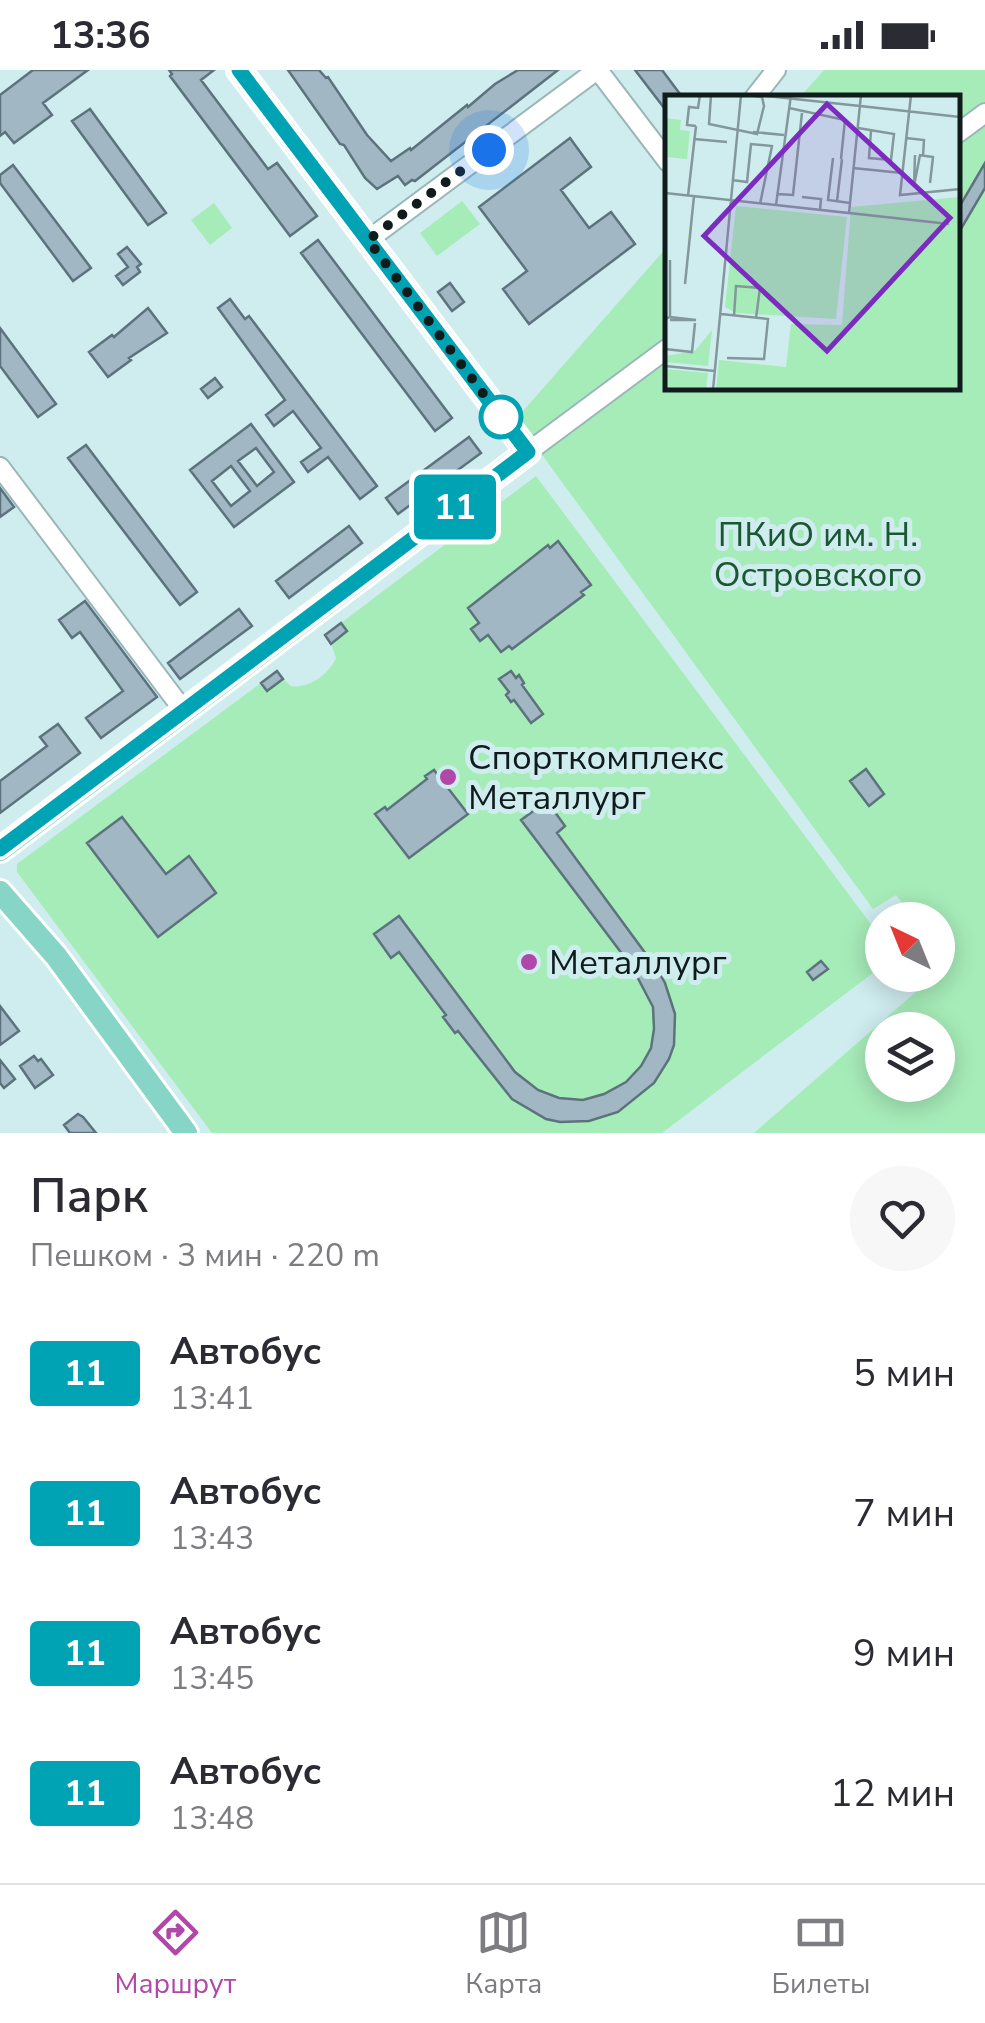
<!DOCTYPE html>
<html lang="ru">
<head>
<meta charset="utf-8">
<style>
  :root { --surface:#fff; --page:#f7f7f7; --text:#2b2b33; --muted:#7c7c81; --line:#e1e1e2; --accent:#b147a9 }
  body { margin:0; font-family:"Nunito Sans",sans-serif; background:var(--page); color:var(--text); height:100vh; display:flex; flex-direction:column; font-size:38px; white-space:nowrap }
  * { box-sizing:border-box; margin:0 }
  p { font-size:32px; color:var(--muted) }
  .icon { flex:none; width:55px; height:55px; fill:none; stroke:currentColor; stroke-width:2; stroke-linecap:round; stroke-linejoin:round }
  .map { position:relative; height:1063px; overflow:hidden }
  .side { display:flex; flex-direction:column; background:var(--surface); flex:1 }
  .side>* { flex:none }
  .badge { padding:0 20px; border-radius:8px; font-size:35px; line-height:65px }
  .needle { width:65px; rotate:317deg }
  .fabs { position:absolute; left:865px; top:832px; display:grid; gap:20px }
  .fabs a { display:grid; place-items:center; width:90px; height:90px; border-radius:50%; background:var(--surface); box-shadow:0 5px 25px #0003; font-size:50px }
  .you { position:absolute; width:50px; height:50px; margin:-25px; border:8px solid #fff; border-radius:50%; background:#1a73e8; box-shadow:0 0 0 15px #1a73e833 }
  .map>.badge { position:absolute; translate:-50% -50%; box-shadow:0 0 0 5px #fff }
  .round { display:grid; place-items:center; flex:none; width:105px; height:105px; border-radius:52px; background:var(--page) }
  .head { display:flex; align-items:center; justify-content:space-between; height:170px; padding:0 30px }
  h1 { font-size:48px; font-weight:600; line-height:75px }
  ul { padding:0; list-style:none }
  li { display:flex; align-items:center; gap:30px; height:140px; padding:0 30px }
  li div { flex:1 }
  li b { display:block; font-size:38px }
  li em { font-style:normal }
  li .badge { min-width:110px; font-weight:700; text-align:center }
  .status { display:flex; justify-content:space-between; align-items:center; height:70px; padding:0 50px; background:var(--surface); direction:ltr }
  .status svg { height:28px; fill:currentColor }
  .dock { display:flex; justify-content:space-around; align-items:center; height:140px; border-top:2px solid var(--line); background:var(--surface); font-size:28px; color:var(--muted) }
  .dock a { display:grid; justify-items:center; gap:5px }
  .dock .current { color:var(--accent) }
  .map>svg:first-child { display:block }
</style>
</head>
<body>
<div class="status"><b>13:36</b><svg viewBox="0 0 49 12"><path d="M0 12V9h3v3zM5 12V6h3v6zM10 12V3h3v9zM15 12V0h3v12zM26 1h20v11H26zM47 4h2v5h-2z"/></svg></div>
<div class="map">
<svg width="985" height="1063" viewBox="0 0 985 1063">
  <rect width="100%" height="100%" fill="#cfecef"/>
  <path fill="#a6ecb8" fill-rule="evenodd" d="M 824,0 L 985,0 L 985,1063 L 754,1063 L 948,894 L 938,879 L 938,850 L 916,850 L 896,825 L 873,839 L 516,349 L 667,177 L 668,318 L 958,318 L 958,28 L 800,27 ZM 882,960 L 938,960 L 938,1015 L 882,1015 Z
    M 462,131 L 480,154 L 437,186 L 420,163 Z
    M 214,133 L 232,158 L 210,175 L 191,150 Z
    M 536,406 L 882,869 L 882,896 L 662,1063 L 212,1063 L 17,802 L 17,794 L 261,613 L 267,620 L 283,609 L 291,616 C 309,619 329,604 336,588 L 331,573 L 347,561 L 341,553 Z"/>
  <path fill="#a1b8c4" stroke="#5c727d" stroke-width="2.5" fill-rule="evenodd" d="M 33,0 L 88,0 L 43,33 L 52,45 L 14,73 L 5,62 L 0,66 L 0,25 Z
    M 169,0 L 214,0 L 201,10 L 268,99 L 277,93 L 317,146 L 290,166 L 170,6 L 172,4 Z
    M 288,0 L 319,0 L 326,8 L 328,7 L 367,65 L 391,91 L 410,78 L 411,80 L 467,35 L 468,37 L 495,14 L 518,0 L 558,0 L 415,111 L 412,110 L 405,115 L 398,106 L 377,119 L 365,108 L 344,75 L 340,74 Z
    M 635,0 L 662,0 L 683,28 L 668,28 L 668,43 Z
    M 90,39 L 166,143 L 148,155 L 72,51 Z
    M 570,68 L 591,97 L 561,120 L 589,158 L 611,142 L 635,174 L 529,254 L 503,219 L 527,201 L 479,137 Z
    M 985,93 L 985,118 L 958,164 L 958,139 Z
    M 13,95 L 91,198 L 73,211 L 0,113 L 0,105 Z
    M 318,170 L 452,348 L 435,361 L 301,183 Z
    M 127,177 L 141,194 L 137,197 L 140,202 L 123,215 L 116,206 L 128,197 L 118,184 Z
    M 450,213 L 464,232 L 452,241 L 438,222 Z
    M 230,229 L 245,249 L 249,246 L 377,416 L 360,429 L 328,387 L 308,402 L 301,392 L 321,378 L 293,341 L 274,356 L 266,345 L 285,330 L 218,238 Z
    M 148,238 L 167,263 L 129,288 L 131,290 L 108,307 L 89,282 L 112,265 L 114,267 Z
    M 0,258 L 56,334 L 38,347 L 0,296 Z
    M 215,308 L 222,317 L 208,328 L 201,319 Z
    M 251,354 L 294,412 L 234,457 L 190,400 ZM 256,378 L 274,402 L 257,416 L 238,391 ZM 231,396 L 250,421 L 231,436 L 212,411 Z
    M 469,367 L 481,383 L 398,444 L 386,428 Z
    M 86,375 L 197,522 L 180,535 L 68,388 Z
    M 0,418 L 14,437 L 0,447 Z
    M 349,456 L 362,473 L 289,528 L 276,511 Z
    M 558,471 L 591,515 L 581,522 L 584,525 L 512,579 L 509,576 L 501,582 L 488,565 L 480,571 L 471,559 L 479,553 L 468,538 L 548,475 L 550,478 Z
    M 85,531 L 157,627 L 101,668 L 86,648 L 123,621 L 80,562 L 72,568 L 59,550 Z
    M 239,539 L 252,556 L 180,609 L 168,593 Z
    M 341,553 L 347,561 L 331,574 L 325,565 Z
    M 277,601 L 283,609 L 267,621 L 261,613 Z
    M 511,601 L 516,608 L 519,605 L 524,613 L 522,615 L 543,644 L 531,653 L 514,630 L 511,632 L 506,625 L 509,622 L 499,609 Z
    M 58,654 L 80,683 L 0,743 L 0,711 L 47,676 L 40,667 Z
    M 866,699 L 884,724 L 869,736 L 850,711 Z
    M 434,700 L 468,744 L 409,788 L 375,744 L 385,737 L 387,740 L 427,709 L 425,706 Z
    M 547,731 L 565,756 L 557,763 L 657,899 L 665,913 L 675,944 L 674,975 L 669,989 L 654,1013 L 618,1042 L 589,1051 L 560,1052 L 546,1049 L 512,1029 L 458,961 L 455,963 L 443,947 L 446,945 L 399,882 L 391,888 L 374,864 L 399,846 L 515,1002 L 538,1020 L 559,1028 L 583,1030 L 604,1024 L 626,1012 L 641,996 L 651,978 L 654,959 L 653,937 L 632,897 L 521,750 Z
    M 122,747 L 166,804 L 189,786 L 216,823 L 158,867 L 87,773 Z
    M 821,891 L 828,899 L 813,910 L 807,902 Z
    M 0,936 L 19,961 L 0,975 Z
    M 34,986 L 38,991 L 41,989 L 53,1005 L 35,1018 L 20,996 Z
    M 0,990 L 15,1009 L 4,1018 L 0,1013 Z
    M 78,1044 L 83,1047 L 96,1063 L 70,1063 L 64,1055 Z"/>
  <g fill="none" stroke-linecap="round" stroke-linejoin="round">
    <defs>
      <path id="minor" d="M 598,0 L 668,92
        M 754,28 L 776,0
        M 958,63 L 985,43
        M 368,170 L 597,0
        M 528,382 L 668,278
        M 0,397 L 184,641"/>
      <path id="major" d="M 0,780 L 528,382 L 239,0
        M 0,822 L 56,886 L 186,1063"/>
    </defs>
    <use href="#minor" stroke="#99b6b8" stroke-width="22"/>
    <use href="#major" stroke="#fff" stroke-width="28"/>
    <use href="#minor" stroke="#fff" stroke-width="18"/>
    <use href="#major" stroke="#86d5c7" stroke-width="22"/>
  </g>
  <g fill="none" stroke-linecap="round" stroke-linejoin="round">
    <defs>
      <path id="line" d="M 0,779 L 528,382 L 239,0"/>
    </defs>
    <use href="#line" stroke="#fff" stroke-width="22"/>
    <use href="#line" stroke="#00a3b4" stroke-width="15"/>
    <path stroke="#101b1c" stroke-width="10" stroke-dasharray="0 18" d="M 489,80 L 368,170 L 503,350 L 501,347"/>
  </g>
  <circle fill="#fff" stroke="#00a3b4" stroke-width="5" cx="501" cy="347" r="20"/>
  <g fill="#b147a9" stroke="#cfecef" stroke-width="4">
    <circle cx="448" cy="707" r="10"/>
    <circle cx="529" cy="892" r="10"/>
  </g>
  <g text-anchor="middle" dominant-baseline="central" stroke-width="10" stroke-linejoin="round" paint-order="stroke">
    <g font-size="35" fill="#1b5832" stroke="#cfecef">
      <text x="818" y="464">ПКиО им. Н.<tspan x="818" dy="40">Островского</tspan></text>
    </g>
    <g font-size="35" fill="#101b1c" stroke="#cfecef" text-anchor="start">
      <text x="468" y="687">Спорткомплекс<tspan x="468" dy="40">Металлург</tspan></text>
      <text x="549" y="892">Металлург</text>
    </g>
  </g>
  <g transform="translate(665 25)">
    <rect width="295" height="295" fill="#cfecef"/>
    <path d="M 0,23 L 16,25 L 15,35 L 25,36 L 22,64 L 0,62 ZM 295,102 L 295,295 L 51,295 L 54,265 L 121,272 L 126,229 L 177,230 L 186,112 ZM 71,111 L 182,122 L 171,224 L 71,218 L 60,212 ZM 47,235 L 43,271 L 0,267 L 0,261 L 30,256 ZM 0,274 L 43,278 L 41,295 L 0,295 Z" fill="#a6ecb8"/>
    <path fill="none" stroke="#83989b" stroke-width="2.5" d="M 46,0 L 44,29 L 92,39 L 99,11 L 97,2 L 82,0M 93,0 L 195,11M 246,0 L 235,100 L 295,94M 195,11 L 295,22M 124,13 L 180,25 L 176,64M 31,31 L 22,30 L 24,12 L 33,13 L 35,0M 193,33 L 229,39 L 226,65 L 204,63 L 206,36M 88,37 L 119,40M 241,43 L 259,45 L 258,61M 29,44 L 62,47M 250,60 L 249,91 L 255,60M 254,60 L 268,62 L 265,88M 168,63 L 163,105 L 185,108M 188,73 L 237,78M 67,85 L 82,87 L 86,49 L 107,51 L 95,109M 0,98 L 184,118 L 196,0M 112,99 L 128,100 L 137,18M 23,101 L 31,31M 137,102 L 156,104 L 155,115M 66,105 L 76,0M 172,106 L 177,64M 111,110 L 126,0M 184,118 L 284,129M 20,189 L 29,101M 56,219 L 103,224 L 99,264 L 62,263M 69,221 L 71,191 L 95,193 L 91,223M 0,224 L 5,222 L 5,165M 5,225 L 31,225 L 5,222M 0,254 L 27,257 L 30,228M 0,271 L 50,276M 48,295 L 66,105"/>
    <path fill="#7b2cbf" fill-opacity="0.15" stroke="#7b2cbf" stroke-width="5" d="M 162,9 L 285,123 L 162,256 L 39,141 Z"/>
    <rect width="295" height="295" fill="none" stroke="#101b1c" stroke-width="5"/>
  </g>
</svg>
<div class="fabs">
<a><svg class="needle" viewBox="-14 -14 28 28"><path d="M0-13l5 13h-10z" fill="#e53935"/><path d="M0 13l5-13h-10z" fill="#7c7c81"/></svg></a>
<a><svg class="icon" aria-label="layers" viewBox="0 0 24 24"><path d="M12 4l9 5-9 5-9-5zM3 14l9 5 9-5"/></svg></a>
</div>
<div class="you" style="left:489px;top:80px"></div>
<b class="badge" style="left:455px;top:437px;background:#00a3b4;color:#fff">11</b>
</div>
<section class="side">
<div class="head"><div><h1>Парк</h1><p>Пешком · 3 мин · 220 m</p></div><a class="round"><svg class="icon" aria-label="heart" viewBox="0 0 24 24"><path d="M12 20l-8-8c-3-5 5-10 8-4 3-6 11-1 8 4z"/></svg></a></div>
<ul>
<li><span class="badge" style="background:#00a3b4;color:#fff">11</span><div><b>Автобус</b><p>13:41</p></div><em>5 мин</em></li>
<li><span class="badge" style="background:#00a3b4;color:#fff">11</span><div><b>Автобус</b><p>13:43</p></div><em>7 мин</em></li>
<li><span class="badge" style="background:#00a3b4;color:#fff">11</span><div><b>Автобус</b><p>13:45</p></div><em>9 мин</em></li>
<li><span class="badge" style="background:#00a3b4;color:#fff">11</span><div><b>Автобус</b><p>13:48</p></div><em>12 мин</em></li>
</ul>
</section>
<nav class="dock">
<a class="current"><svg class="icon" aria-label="directions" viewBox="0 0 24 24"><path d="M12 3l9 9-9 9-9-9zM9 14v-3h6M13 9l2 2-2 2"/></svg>Маршрут</a>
<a><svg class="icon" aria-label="map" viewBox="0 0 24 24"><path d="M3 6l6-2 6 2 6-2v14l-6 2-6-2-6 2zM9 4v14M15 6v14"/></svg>Карта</a>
<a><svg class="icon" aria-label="tickets" viewBox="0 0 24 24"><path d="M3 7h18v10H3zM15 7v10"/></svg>Билеты</a>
</nav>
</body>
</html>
